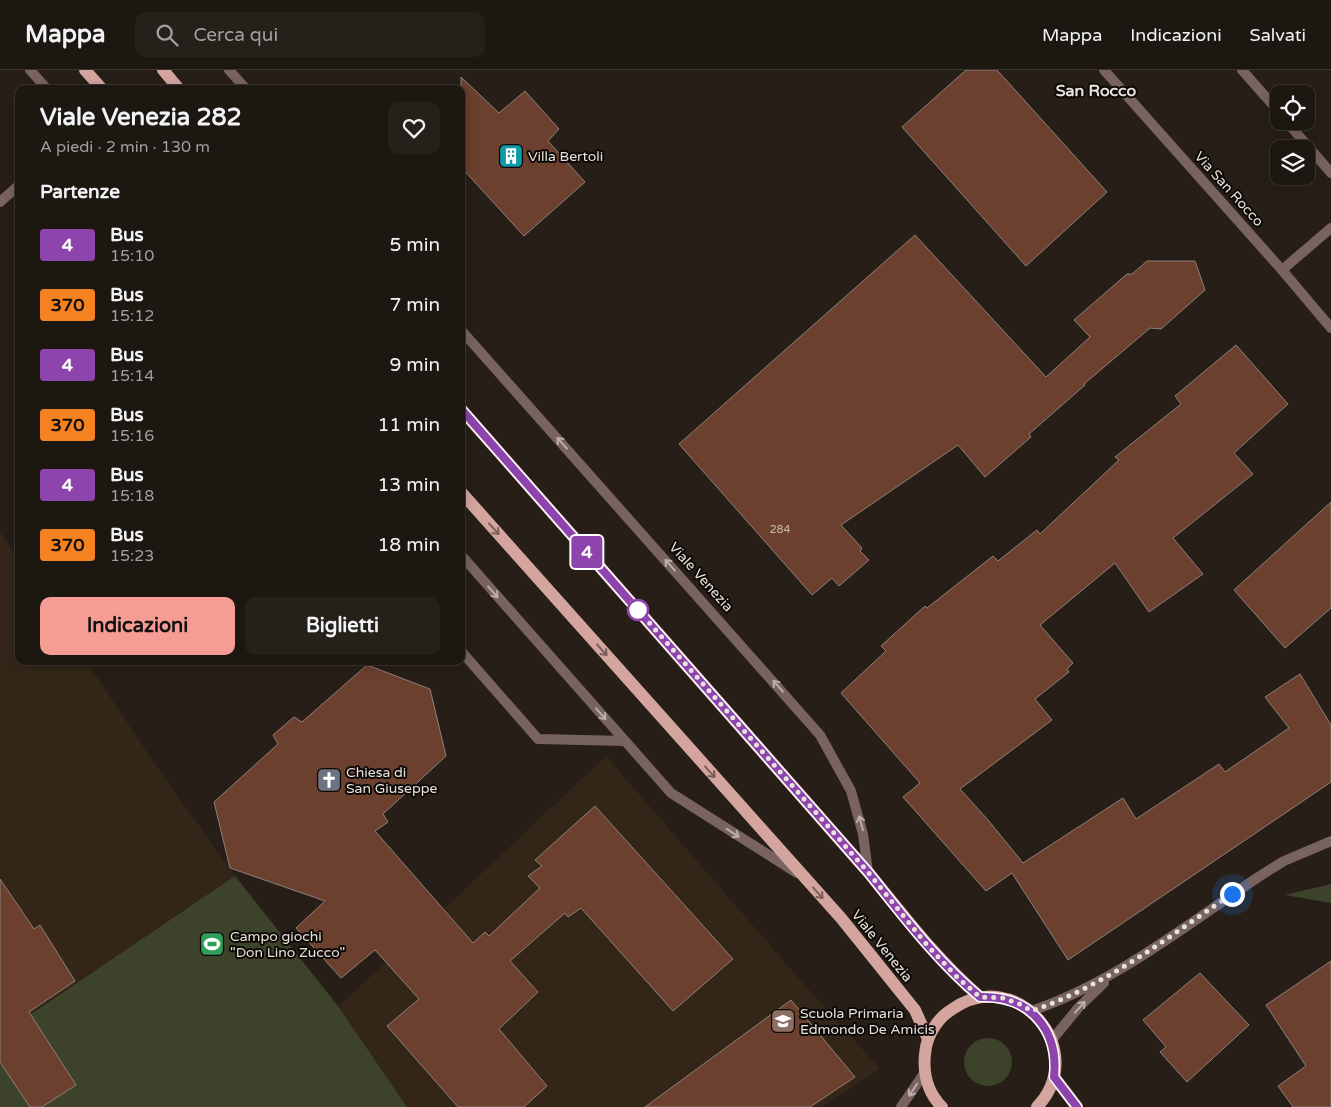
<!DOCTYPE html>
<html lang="it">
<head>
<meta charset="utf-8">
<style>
  :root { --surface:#1d1711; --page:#25201a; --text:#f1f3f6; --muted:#a09f9f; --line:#3b3631; --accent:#f59c94 }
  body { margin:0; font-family:"Varela Round",sans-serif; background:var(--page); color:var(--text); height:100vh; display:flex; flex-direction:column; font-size:19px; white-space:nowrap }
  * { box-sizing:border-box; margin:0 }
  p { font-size:16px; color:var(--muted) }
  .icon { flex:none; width:28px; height:28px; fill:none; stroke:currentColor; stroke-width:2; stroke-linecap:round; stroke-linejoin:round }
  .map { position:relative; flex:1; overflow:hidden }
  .drawer { position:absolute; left:15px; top:15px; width:450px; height:580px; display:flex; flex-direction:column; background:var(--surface); border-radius:10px; box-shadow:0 2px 12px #0003,0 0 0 1px var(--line) }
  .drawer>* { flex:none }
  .badge { padding:0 10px; border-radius:4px; font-size:18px; line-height:32px }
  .fabs { position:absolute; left:1270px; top:15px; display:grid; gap:10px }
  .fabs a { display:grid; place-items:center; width:45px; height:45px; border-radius:10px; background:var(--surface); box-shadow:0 2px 12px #0003,0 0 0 1px var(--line); font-size:25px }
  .you { position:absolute; width:25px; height:25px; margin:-12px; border:4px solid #fff; border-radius:50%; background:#1a73e8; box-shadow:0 0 0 8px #1a73e833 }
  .map>.badge { position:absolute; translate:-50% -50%; box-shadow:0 0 0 2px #fff }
  h2 { padding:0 25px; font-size:19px; line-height:45px }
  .round { display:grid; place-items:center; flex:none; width:52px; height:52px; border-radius:10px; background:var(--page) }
  .overview { display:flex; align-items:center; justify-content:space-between; height:85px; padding:0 25px }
  h1 { font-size:24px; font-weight:700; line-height:38px }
  .button { display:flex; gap:10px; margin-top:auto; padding:10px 25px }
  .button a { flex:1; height:58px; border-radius:10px; background:var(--accent); color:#111; font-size:20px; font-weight:700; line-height:58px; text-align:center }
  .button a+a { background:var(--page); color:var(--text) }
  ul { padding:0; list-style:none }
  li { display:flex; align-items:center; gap:15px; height:60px; padding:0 25px }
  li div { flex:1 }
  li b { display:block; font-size:19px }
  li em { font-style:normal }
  li .badge { min-width:55px; font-weight:700; text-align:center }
  header { display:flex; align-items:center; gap:30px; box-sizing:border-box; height:70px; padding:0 25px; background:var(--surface); border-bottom:1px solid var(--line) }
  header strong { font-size:24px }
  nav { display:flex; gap:28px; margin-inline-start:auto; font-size:18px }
  .search { width:350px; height:45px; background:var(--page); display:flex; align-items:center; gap:12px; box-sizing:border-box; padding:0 18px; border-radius:10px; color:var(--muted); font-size:19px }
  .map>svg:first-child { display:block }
</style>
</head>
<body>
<header>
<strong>Mappa</strong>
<div class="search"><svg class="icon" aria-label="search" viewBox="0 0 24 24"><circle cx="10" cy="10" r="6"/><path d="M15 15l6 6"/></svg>Cerca qui</div>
<nav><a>Mappa</a><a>Indicazioni</a><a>Salvati</a></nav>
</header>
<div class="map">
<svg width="1331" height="1037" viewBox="0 0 1331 1037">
  <rect width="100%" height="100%" fill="#271f17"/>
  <path fill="#332619" d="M 0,462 L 19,490 L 19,591 L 86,591 L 154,693 L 235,806 L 0,965 Z
    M 606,686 L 794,903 L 880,999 L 823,1037 L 407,1037 L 338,936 L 412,869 Z"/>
  <path fill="#3d432b" d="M 235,806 L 338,936 L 407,1037 L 0,1037 L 0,965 Z
    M 1331,814 L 1331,833 L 1285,825 Z
    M964 992a24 24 0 1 1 48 0a24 24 0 1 1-48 0Z"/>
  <path fill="#6b402e" stroke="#8f807b" d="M 966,0 L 997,0 L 1107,122 L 1026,196 L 902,57 Z
    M 461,7 L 499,43 L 525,21 L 559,59 L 548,71 L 585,112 L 524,166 L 461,97 Z
    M 915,165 L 1046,307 L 1090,267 L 1074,250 L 1127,204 L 1132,204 L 1147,191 L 1195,191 L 1205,220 L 1161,259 L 1150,258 L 1084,314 L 1085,315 L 1029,364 L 1031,367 L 985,407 L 958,375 L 841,455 L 862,478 L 860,481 L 869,490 L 839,516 L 832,508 L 812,525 L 679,374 Z
    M 1236,275 L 1288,334 L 1234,383 L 1253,404 L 1173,468 L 1203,504 L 1149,542 L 1115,493 L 1040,555 L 1073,593 L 1067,599 L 1069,602 L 1035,629 L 1052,650 L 960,719 L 988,750 L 1023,793 L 1123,728 L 1136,749 L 1219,694 L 1225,702 L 1289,658 L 1265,627 L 1300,604 L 1331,655 L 1331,712 L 1068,890 L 1012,803 L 986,821 L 903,727 L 920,713 L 841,623 L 886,581 L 881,576 L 925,536 L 927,538 L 993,486 L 998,491 L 1037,460 L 1040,464 L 1119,390 L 1115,387 L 1181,334 L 1175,326 Z
    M 1331,432 L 1331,538 L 1285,578 L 1234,520 Z
    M 367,595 L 430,619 L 446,686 L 383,744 L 388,752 L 375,761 L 473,873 L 485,862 L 489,866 L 540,818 L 528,806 L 542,796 L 535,790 L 595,736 L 733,889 L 673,941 L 581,838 L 568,847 L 565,843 L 510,891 L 538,922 L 499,959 L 547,1016 L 524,1037 L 458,1037 L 387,956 L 419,929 L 375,880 L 341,908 L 296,858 L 325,831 L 230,798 L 214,732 L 278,674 L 273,665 L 294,647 L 302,652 Z
    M 0,809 L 34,859 L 40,855 L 75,911 L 29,942 L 76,1015 L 42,1037 L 30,1037 L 0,992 Z
    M 1331,891 L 1331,1037 L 1293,1037 L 1278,1016 L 1306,996 L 1266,935 Z
    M 1200,903 L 1249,955 L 1187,1012 L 1160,982 L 1166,977 L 1143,950 Z
    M 791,930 L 855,1007 L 810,1037 L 645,1037 Z"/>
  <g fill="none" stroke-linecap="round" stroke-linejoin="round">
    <path stroke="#796360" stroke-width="10" d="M 1242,0 L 1279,42
      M 1286,51 L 1331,103
      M 1282,200 L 1331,158
      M 461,581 L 538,669 L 625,671"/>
    <path stroke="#796360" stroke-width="10" d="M 30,0 L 47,19
      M 229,0 L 246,19
      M 1104,0 L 1282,200 L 1331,258
      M 0,132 L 19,115
      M 461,260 L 820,665 L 851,721 L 863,764 L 868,802
      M 461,485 L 671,723 L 797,803"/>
    <path stroke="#796360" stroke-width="10" d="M 1031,941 C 1115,913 1190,852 1263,804 L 1284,791 L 1331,771
      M 1051,971 L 1079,937 L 1104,913
      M 901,1037 L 925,1002"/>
    <path stroke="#d4a59f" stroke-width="12" d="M 85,0 L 102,19
      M 163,0 L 179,19
      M 461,339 L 868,802 C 904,846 937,890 980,927
      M 461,422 L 841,848 L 915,940 L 928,969
      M 1054,1007 L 1077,1037
      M 942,1037 C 926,1021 922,999 926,977 C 929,963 938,948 951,940 C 1016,893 1091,980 1037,1037"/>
  </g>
  <defs><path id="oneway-shaft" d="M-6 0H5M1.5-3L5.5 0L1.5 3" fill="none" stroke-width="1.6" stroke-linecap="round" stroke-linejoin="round" transform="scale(1.25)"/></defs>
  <g stroke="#bcafaa">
    <use href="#oneway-shaft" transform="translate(562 373) rotate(-132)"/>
    <use href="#oneway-shaft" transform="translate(670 495) rotate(-132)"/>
    <use href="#oneway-shaft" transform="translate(493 522) rotate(49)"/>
    <use href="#oneway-shaft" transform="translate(778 616) rotate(-131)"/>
    <use href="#oneway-shaft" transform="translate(601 644) rotate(49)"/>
    <use href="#oneway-shaft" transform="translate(861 753) rotate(-105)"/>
    <use href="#oneway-shaft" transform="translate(733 763) rotate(33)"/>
    <use href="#oneway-shaft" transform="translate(1080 937) rotate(-48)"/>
    <use href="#oneway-shaft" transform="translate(913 1020) rotate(123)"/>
  </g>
  <g stroke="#7a5f5a">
    <use href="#oneway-shaft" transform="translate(494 459) rotate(48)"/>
    <use href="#oneway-shaft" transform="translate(602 580) rotate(48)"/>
    <use href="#oneway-shaft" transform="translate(710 702) rotate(48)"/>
    <use href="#oneway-shaft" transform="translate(818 823) rotate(48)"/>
  </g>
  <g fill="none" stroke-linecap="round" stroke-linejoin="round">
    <defs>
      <path id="line" d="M 461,339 L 868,802 C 903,846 937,891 980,927 C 1029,925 1059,959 1054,1007 L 1077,1037"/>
    </defs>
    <use href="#line" stroke="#fff" stroke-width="11"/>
    <use href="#line" stroke="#8e44ad" stroke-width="8"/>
    <path stroke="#e8e2dc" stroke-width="5" stroke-dasharray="0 9" d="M 638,540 L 632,533 L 868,802 L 927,875 L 958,908 L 980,927 L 1003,928 L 1022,935 L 1031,941 C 1106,916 1168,867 1232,824"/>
  </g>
  <defs>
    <symbol id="building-square" viewBox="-11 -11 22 22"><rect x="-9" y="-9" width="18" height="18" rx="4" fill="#0f9aa8" stroke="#0d0906"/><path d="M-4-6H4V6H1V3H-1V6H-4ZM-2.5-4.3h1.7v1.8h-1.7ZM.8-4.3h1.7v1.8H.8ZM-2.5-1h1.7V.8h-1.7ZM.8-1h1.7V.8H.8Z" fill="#fff"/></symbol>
    <symbol id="church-square" viewBox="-11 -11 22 22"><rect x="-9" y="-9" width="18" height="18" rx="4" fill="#6b7280" stroke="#0d0906"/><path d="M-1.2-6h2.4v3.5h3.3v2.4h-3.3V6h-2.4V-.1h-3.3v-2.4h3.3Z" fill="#fff"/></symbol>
    <symbol id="stadium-square" viewBox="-11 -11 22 22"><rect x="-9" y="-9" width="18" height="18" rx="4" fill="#2e9e5b" stroke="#0d0906"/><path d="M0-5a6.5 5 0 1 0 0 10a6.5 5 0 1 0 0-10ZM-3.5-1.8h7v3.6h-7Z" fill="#fff"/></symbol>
    <symbol id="school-square" viewBox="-11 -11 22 22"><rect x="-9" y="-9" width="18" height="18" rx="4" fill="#8d6e63" stroke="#0d0906"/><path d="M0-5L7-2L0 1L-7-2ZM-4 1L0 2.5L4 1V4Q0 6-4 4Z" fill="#fff"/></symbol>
  </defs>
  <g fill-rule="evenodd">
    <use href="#building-square" x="497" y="72" width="28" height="28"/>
    <use href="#church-square" x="315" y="696" width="28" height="28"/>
    <use href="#stadium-square" x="198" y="860" width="28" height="28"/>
    <use href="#school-square" x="769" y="937" width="28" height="28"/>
  </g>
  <circle fill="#fff" stroke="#8e44ad" stroke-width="2.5" cx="638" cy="540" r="10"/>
  <g text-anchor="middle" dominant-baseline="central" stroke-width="4" stroke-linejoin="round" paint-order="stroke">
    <g font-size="11" fill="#c9bab0">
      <text x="780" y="459">284</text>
    </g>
    <g font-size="14" fill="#e8e2dc" stroke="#0d0906" text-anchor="start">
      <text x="528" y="86">Villa Bertoli</text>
      <text x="346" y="702">Chiesa di<tspan x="346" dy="16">San Giuseppe</tspan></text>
      <text x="230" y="866">Campo giochi<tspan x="230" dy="16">"Don Lino Zucco"</tspan></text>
      <text x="800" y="943">Scuola Primaria<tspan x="800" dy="16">Edmondo De Amicis</tspan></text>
    </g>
    <g font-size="14" fill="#e8e2dc" stroke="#0d0906">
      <text transform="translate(1229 119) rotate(48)">Via San Rocco</text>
      <text transform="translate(701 507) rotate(48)">Viale Venezia</text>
      <text transform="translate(882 876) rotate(51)">Viale Venezia</text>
    </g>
    <g font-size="16" font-weight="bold" fill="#e8e2dc" stroke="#0d0906">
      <text x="1096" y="21">San Rocco</text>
    </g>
  </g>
</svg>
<div class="fabs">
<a><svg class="icon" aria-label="locate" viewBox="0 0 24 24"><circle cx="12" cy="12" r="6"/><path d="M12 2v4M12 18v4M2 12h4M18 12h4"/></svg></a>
<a><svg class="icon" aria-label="layers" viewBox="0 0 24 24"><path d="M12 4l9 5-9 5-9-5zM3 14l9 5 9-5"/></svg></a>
</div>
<div class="you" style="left:1232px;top:824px"></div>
<b class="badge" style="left:587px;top:482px;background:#8e44ad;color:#fff">4</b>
<section class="drawer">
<div class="overview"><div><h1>Viale Venezia 282</h1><p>A piedi · 2 min · 130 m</p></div><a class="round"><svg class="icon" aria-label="heart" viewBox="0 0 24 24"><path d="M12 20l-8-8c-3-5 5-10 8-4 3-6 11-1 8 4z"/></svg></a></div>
<h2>Partenze</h2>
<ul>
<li><span class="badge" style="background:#8e44ad;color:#fff">4</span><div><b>Bus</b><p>15:10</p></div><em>5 min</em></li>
<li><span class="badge" style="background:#f58220;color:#111">370</span><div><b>Bus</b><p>15:12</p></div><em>7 min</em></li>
<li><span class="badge" style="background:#8e44ad;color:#fff">4</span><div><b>Bus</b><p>15:14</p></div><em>9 min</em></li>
<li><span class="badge" style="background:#f58220;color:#111">370</span><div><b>Bus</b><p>15:16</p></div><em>11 min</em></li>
<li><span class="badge" style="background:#8e44ad;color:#fff">4</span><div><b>Bus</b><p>15:18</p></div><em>13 min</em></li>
<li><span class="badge" style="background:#f58220;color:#111">370</span><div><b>Bus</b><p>15:23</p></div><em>18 min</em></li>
</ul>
<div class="button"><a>Indicazioni</a><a>Biglietti</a></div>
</section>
</div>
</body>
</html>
